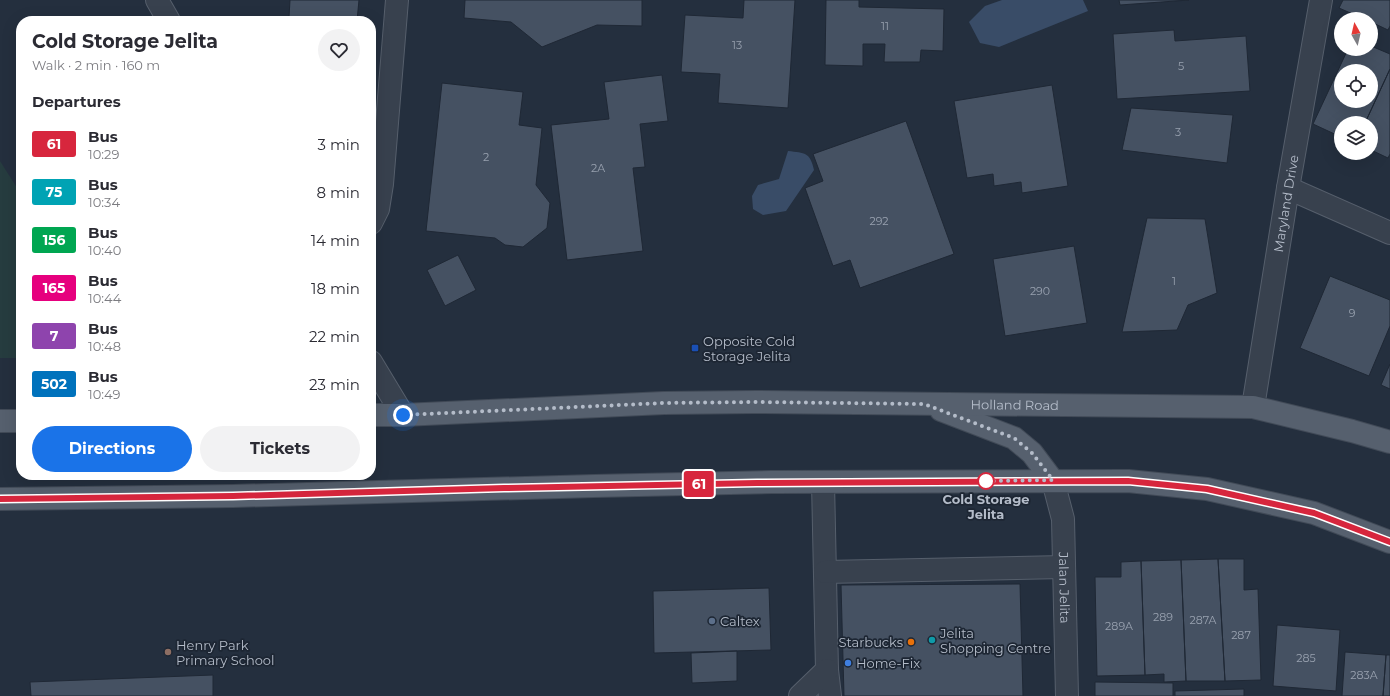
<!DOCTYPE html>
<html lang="en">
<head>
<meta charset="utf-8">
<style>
  :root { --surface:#fff; --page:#f2f2f3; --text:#2b2b33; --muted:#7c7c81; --accent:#1a73e8 }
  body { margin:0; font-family:Montserrat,sans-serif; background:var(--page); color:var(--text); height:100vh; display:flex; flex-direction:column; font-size:15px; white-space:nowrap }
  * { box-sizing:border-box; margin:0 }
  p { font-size:13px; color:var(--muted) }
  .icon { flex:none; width:22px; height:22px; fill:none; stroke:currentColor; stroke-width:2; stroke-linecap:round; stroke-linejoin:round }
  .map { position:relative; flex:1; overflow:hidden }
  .side { position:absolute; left:16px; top:16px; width:360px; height:464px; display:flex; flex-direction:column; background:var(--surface); border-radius:16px; box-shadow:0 4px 16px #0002 }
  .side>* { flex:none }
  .badge { padding:0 8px; border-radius:3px; font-size:14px; line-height:26px }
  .needle { width:26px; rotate:352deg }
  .fabs { position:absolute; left:1334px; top:12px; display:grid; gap:8px }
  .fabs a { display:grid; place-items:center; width:44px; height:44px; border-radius:50%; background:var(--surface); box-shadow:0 4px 16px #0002; font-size:20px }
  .you { position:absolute; width:20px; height:20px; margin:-10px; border:3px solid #fff; border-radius:50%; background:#1a73e8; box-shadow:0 0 0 6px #1a73e833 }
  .map>.badge { position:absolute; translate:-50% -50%; box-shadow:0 0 0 2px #fff }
  h2 { padding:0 16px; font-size:15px; line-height:36px }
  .round { display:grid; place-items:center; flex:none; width:42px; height:42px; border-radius:21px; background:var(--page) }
  .head { display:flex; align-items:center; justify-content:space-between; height:68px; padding:0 16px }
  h1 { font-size:19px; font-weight:700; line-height:30px }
  .cta { display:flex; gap:8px; margin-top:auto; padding:8px 16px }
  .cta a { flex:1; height:46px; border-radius:24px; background:var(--accent); color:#fff; font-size:16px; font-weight:700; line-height:46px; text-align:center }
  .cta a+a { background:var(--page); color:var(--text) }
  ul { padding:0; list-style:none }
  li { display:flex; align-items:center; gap:12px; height:48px; padding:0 16px }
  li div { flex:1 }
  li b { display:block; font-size:15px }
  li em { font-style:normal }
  li .badge { min-width:44px; font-weight:700; text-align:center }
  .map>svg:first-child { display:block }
</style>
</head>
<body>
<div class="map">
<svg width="1390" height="696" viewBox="0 0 1390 696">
  <rect width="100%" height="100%" fill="#242f3e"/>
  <path fill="#263c3f" d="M 0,161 L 21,194 L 21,358 L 0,358 Z"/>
  <path fill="#394c67" d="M 1002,0 L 1083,0 L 1088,11 L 999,47 L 980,43 L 969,22 L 985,6 Z
    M 788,151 C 805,153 810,152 814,170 L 786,211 L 763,215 L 753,209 L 752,196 L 758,185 L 779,179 Z"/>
  <path fill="#455162" stroke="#1f2835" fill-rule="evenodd" d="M 290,0 L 359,0 L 357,21 L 315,21 L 316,20 L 289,17 Z
    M 465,0 L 642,0 L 642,26 L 597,25 L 542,47 L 511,22 L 464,18 Z
    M 744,0 L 795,0 L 788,108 L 718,103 L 720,74 L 681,72 L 685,15 L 743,18 Z
    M 826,0 L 859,0 L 859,7 L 944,9 L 943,51 L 921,50 L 920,62 L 884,62 L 885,44 L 863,44 L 863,66 L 825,65 Z
    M 1119,0 L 1189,0 L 1120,5 Z
    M 1343,0 L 1390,0 L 1390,26 L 1388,30 L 1371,22 L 1371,19 L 1364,19 L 1339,8 Z
    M 1174,30 L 1175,41 L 1246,36 L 1250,91 L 1117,99 L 1113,34 Z
    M 1371,46 L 1390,54 L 1390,69 L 1365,123 L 1341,123 L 1341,137 L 1313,124 L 1348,49 L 1371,49 ZM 1341,71 L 1371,71 L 1371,101 L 1341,101 Z
    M 1390,69 L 1390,154 L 1388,158 L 1371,150 L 1371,123 L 1365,123 Z
    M 662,75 L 668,121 L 640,124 L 645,167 L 633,168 L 643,251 L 567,260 L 551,125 L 609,119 L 604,82 Z
    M 442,83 L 523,92 L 519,125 L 542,128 L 536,185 L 550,203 L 547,228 L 523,247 L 505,245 L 495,238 L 426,231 Z
    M 1052,85 L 1068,186 L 1022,193 L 1021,182 L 994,186 L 993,174 L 967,178 L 954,101 Z
    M 1131,108 L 1233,115 L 1227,163 L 1122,150 Z
    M 906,121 L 954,254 L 860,288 L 850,260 L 833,266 L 805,188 L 823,181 L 813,154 Z
    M 1147,218 L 1205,219 L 1217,293 L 1188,305 L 1177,330 L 1122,332 Z
    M 1074,246 L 1087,323 L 1005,336 L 993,259 Z
    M 458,255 L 476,290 L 445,306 L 427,270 Z
    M 1330,276 L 1390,300 L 1390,326 L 1369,376 L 1300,348 Z
    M 1390,364 L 1390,389 L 1381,385 Z
    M 1218,559 L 1225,681 L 1186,681 L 1181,560 Z
    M 1218,559 L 1244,559 L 1244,590 L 1258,589 L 1261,680 L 1225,681 Z
    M 1181,560 L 1186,681 L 1164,682 L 1164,674 L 1145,675 L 1141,561 Z
    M 1141,561 L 1145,675 L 1097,676 L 1095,577 L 1121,577 L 1121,562 Z
    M 1020,584 L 1023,696 L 844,696 L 841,585 Z
    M 769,588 L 771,650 L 654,653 L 653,591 Z
    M 1277,625 L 1340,630 L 1336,691 L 1273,686 Z
    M 737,651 L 737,681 L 692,683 L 691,653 Z
    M 1345,652 L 1386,655 L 1383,696 L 1342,696 Z
    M 1386,655 L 1390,655 L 1390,696 L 1383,696 Z
    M 213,675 L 213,696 L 31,696 L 30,682 Z
    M 1095,682 L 1173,683 L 1173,696 L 1095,696 Z
    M 1244,689 L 1244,696 L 1175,696 L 1175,691 Z"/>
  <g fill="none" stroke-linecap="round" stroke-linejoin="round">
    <defs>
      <g id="minor">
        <path d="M 157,0 L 169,21"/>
        <path d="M 1288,188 L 1390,233"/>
        <path d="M 371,223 L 378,209 L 382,184 L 397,0"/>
        <path d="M 371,362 L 403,415"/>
        <path id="s1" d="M 1253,407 L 1288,188 L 1321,0"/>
        <path id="s2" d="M 1053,481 L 1063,519 L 1067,696"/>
        <path d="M 823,482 L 827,670 L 830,696"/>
        <path d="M 825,572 L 1064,567"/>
        <path d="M 800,696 L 827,670"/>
      </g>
      <g id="major">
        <path d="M 941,410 L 1014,438 L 1032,453 L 1053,481"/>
        <path id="s3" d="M 371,415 L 403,415 L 664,403 L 754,402 L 1253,407 L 1352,431 L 1390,442"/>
        <path d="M 0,421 L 21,421"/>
        <path d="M 0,499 L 233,496 L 594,486 L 772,482 L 1128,481 L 1207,489 L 1314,513 L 1390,542"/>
      </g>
    </defs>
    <use href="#minor" stroke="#565f6c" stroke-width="24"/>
    <use href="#major" stroke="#414a57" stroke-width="24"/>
    <use href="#minor" stroke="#38414e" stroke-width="22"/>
    <use href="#major" stroke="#56606e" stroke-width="22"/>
  </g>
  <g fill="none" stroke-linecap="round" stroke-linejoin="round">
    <defs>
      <path id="line" d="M 0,499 L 233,496 L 504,488 L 757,483 L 1128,481 L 1207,489 L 1314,513 L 1390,542"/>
    </defs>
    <use href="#line" stroke="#fff" stroke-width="9"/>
    <use href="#line" stroke="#d7263d" stroke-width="6"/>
    <path stroke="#b4bcc9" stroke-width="4" stroke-dasharray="0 7.2" d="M 403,415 L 664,403 L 754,402 L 924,404 L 1014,438 L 1032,453 L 1053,480 L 986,481"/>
  </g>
  <rect fill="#1a4fb4" stroke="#1d2633" stroke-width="1.5" x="691" y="344" width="8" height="8" rx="2"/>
  <circle fill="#fff" stroke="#d7263d" stroke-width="2" cx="986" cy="481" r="8"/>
  <circle fill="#5c6f8a" stroke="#1d2633" stroke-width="1.5" cx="712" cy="621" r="4"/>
  <circle fill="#0f9aa8" stroke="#1d2633" stroke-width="1.5" cx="932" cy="640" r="4"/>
  <circle fill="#e8710a" stroke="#1d2633" stroke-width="1.5" cx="911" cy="642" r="4"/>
  <circle fill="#8d6e63" stroke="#1d2633" stroke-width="1.5" cx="168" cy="652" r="4"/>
  <circle fill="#3f7fe0" stroke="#1d2633" stroke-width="1.5" cx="848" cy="663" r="4"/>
  <g text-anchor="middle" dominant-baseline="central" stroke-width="3.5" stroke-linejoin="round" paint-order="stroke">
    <g font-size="11" fill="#98a1af">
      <text x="885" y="26">11</text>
      <text x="737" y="45">13</text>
      <text x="1181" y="66">5</text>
      <text x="1178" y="132">3</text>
      <text x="486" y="157">2</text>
      <text x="598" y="168">2A</text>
      <text x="879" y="221">292</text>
      <text x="1174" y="281">1</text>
      <text x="1040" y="291">290</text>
      <text x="1352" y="313">9</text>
      <text x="1163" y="617">289</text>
      <text x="1203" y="620">287A</text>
      <text x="1119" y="626">289A</text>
      <text x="1241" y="635">287</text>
      <text x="1306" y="658">285</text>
      <text x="1364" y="675">283A</text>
    </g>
    <g font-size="13" fill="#b4bcc9" stroke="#1d2633">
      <text stroke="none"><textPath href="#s1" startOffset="206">Maryland Drive</textPath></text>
      <text stroke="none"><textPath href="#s3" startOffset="644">Holland Road</textPath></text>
      <text stroke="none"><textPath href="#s2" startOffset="108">Jalan Jelita</textPath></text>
    </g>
    <g font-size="13" fill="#b4bcc9" stroke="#1d2633" text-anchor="start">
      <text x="703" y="341">Opposite Cold<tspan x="703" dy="15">Storage Jelita</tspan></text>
      <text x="720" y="621">Caltex</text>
      <text x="940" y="633">Jelita<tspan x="940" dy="15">Shopping Centre</tspan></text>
      <text x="903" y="642" text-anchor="end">Starbucks</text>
      <text x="176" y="645">Henry Park<tspan x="176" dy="15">Primary School</tspan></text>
      <text x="856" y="663">Home-Fix</text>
    </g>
    <g font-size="13" font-weight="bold" fill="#b4bcc9" stroke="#1d2633">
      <text x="986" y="499">Cold Storage<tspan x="986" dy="15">Jelita</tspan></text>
    </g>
  </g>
</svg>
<div class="fabs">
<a><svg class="needle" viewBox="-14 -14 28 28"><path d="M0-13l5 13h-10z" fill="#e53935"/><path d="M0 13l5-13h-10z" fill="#7c7c81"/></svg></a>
<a><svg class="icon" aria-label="locate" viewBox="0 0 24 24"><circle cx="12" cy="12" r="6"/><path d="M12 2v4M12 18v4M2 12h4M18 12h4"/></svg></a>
<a><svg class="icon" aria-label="layers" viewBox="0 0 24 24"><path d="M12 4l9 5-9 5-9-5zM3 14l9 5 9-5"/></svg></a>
</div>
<div class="you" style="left:403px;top:415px"></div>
<b class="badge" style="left:699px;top:484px;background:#d7263d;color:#fff">61</b>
<section class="side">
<div class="head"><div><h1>Cold Storage Jelita</h1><p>Walk · 2 min · 160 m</p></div><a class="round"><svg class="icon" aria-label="heart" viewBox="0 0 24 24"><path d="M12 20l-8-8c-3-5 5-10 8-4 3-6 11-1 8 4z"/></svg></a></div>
<h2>Departures</h2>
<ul>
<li><span class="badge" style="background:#d7263d;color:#fff">61</span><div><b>Bus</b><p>10:29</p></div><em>3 min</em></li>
<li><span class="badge" style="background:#00a3b4;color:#fff">75</span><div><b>Bus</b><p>10:34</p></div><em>8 min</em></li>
<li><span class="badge" style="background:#00a651;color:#fff">156</span><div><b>Bus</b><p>10:40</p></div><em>14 min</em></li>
<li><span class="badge" style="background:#e6007e;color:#fff">165</span><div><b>Bus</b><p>10:44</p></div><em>18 min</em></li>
<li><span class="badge" style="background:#8e44ad;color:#fff">7</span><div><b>Bus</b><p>10:48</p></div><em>22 min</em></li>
<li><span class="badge" style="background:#0072bc;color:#fff">502</span><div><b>Bus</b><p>10:49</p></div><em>23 min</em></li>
</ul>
<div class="cta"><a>Directions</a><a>Tickets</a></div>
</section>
</div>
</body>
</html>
